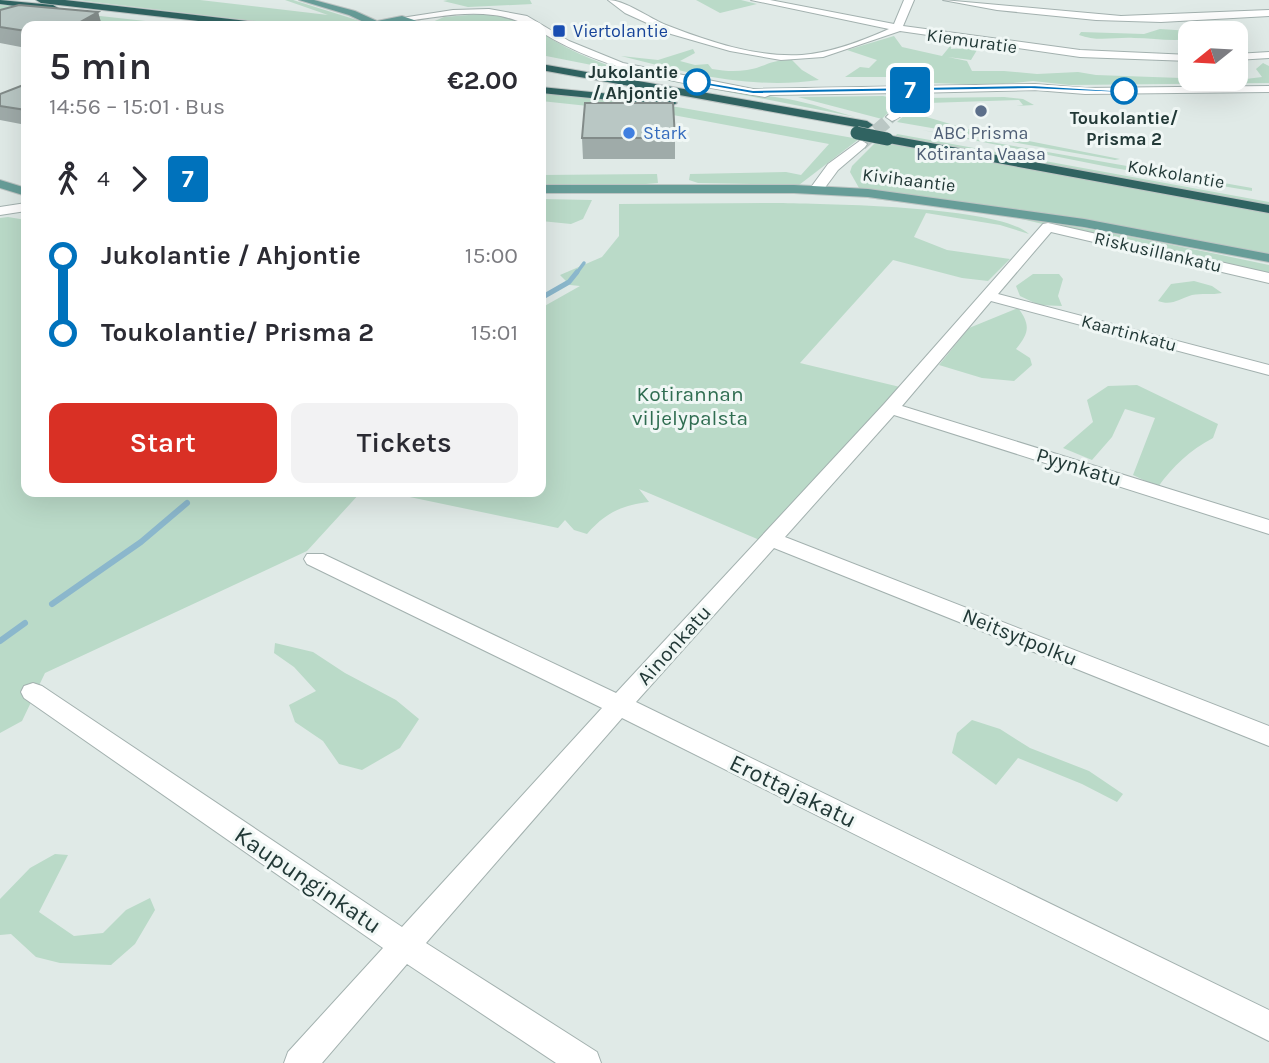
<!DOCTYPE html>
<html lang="en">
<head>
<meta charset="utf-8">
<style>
  :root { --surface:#fff; --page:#f2f2f3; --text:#2b2b33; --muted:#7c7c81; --accent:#d93025 }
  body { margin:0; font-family:Karla,sans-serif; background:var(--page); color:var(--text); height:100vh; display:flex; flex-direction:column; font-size:26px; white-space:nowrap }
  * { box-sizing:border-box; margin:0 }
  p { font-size:23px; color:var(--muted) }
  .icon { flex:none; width:38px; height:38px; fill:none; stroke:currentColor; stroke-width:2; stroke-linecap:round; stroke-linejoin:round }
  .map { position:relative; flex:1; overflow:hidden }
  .details { position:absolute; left:21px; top:21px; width:525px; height:476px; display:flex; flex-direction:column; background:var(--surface); border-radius:14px; box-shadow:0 7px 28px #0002 }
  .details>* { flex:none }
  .badge { padding:0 14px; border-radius:5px; font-size:24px; line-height:46px }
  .needle { width:46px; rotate:252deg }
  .tools { position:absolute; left:1178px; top:21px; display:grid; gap:14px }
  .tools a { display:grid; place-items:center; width:70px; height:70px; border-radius:14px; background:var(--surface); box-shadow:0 7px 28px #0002; font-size:35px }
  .map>.badge { position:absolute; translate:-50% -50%; box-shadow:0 0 0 4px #fff }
  .legs { display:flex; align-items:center; gap:10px; height:77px; padding:0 28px; font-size:23px }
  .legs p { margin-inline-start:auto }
  .overview { display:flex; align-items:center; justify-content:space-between; height:119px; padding:0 28px }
  h1 { font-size:38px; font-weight:600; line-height:52px }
  .primary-button { display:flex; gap:14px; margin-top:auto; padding:14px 28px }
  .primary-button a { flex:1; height:80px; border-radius:14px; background:var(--accent); color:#fff; font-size:28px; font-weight:600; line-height:80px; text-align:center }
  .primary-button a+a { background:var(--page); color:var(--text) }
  ul { padding:0 28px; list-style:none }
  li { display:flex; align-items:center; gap:24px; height:77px; font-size:26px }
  li i { display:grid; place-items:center; width:10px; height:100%; margin:0 9px; background:currentColor }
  li i::after { content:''; width:18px; height:18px; margin:-9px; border:5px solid; border-radius:50%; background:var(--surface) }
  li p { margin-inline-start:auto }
  li:first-child i { background:linear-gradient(#0000 50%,currentColor 0) }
  li:last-child i { background:linear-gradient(currentColor 50%,#0000 0) }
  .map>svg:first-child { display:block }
</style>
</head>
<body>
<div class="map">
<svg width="1269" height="1063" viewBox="0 0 1269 1063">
  <rect width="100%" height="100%" fill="#e0eae7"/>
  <path fill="#badac8" d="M 77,0 L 200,0 L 328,15 L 285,0 L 293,0 L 360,21 L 356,26 L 296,26 Z
    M 448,0 L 530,0 L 532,4 L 468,7 L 443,1 Z
    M 696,0 L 741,0 L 757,4 L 720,13 Z
    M 0,5 L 191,26 L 99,26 L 0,16 Z
    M 481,14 C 499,15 518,15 532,26 L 423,26 L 444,17 Z
    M 1160,29 L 1222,33 L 1190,33 L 1190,39 C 1171,42 1153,38 1134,38 C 1114,37 1097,42 1079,35 L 1081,32 L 1144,34 Z
    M 541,32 C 610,81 707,86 788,99 C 810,103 833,111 856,117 L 541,55 Z
    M 894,36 L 902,47 L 942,56 L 951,45 L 951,49 L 968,48 L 968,43 L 980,45 L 971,60 L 948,57 L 967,61 L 972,71 L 1004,71 L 1037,74 L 1078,72 L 1096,75 L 1238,80 L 1262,77 L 1256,69 L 1263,63 L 1269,66 L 1269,83 L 1069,85 L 1033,81 L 993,85 L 931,83 L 916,77 L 845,77 L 860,67 L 869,68 L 877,60 L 847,50 Z
    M 693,49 L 695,53 L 680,61 L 695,65 L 708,64 L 712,69 C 724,71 735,72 747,70 C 766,67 770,59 792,60 L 802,70 L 819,80 C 751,90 687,73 621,56 L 658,60 Z
    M 541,92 L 677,107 L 859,139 L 799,185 L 698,183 L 689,180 L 690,174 L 786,172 L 801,175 L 829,144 L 673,115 L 541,101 Z
    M 883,96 L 897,99 L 897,103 L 882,119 L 798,97 Z
    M 1004,97 L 1023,99 L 1034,105 L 1016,106 L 1023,105 L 1019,100 L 928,103 L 920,115 L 967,129 L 1120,159 L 1115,160 L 897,122 L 923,98 Z
    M 922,130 L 1252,188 L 1252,191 L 1114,168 Z
    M 897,134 L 1269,202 L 1269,205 L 895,137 Z
    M 876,142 L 964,156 L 1269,213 L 1269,255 L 1081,218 L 859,188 L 850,172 L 852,166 Z
    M 657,174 L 658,183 L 646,184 L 541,184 L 541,175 Z
    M 860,197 C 998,210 1133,236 1269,265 L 1269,277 L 1008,216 Z
    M 541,199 L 592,200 L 583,219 L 571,224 L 541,221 Z
    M 779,203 C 825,204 1000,206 1029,234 L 1000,225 L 926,213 L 914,237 L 947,250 L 1010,259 L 988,281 L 962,278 L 893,260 L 800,363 L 900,387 L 762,541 L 639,489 L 649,502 C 622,505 605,513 587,534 L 574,530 L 565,520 L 558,528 L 400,495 L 401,492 L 541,492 L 541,308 L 580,286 L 570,285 L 560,275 L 602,257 L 619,236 L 619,204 Z
    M 8,217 L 26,220 L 26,492 L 361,492 L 307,551 L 45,673 L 22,721 L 0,733 L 0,218 Z
    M 1033,274 L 1059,274 L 1063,279 L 1058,296 L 1062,306 L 1039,305 L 1020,296 L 1016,286 Z
    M 1194,281 L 1212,286 L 1222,293 C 1212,295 1201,293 1192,295 C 1179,299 1172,306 1158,301 L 1171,284 Z
    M 1018,308 C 1031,325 1029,333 1016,349 L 1030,358 L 1032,365 L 1014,381 L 982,378 L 939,365 L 969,328 Z
    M 1137,385 L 1218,424 L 1213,438 C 1190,450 1173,466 1158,487 L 1133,475 L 1155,418 L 1125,409 L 1112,437 L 1092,460 L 1063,448 L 1093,422 L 1087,400 L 1108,386 Z
    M 275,643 L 313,652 L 345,673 L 396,700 L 419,719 L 400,748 L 362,770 L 339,764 L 323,741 L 295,722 L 289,705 L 316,691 L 294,667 L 274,653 Z
    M 972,720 L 1000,729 L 1030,748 L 1089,771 L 1123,794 L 1117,802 L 1082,784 L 1018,758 L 996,785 L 952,753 L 957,733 Z
    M 55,854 L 68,855 L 39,912 L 74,936 L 103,933 L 126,910 L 150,898 L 155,910 L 135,944 L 111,965 L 60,963 L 36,957 L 11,934 L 0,935 L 0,899 L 30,868 Z"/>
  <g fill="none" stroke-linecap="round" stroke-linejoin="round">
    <path stroke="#8bb7cc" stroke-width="3.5" d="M 576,274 L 584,263"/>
    <path stroke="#8bb7cc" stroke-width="5" d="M 541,298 L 569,282 L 577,272"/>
    <path stroke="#8bb7cc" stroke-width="6" d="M 52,604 L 141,542 L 187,503
      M 0,641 L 25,623"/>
    <path stroke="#bac7c4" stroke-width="10" stroke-dasharray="10 5" stroke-linecap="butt" d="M 889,120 L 892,117"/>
    <path stroke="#bac7c4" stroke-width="13" stroke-dasharray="13 7" stroke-linecap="butt" d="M 861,144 L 891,118"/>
    <defs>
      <path id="minor" d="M 608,0 C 625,0 649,18 666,25 C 707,41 757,58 802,55 C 831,53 862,41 889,29 L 751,0 L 770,0 L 894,24 L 904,0 L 914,0 L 903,26 L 1080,50 L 1190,55 L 1190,61 L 1080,57 L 900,31 L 823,57 L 781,60 L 730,51 L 671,34 L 625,13 Z
        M 943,0 L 1121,16 L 1269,10 L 1269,16 L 1161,22 L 1096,20 L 997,10 Z
        M 489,9 L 527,16 L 569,41 L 623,63 L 753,89 L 1035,84 L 1085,88 L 1269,86 L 1269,92 L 1085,94 L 1035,90 L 912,93 C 914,105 903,117 892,121 L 886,117 L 899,104 L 901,93 L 770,95 L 765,97 C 687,84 609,74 541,32 L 541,26 C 525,26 510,16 493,15 C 462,11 431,18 400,22 L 395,19 L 453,10 Z
        M 1269,52 L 1269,58 L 1236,60 L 1236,54 Z
        M 861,140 L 867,144 L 865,147 L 838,170 L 821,193 L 811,193 L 809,190 L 828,164 Z
        M 26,203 L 26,211 L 0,215 L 0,207 Z
        M 1048,223 L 1269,273 L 1269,283 L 1051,232 L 998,294 L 1269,365 L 1269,375 L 991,301 L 902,406 L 1269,520 L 1269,534 L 894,415 L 785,537 L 1269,726 L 1269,746 L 774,548 L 636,702 L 1269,1010 L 1269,1041 L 622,718 L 426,943 L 597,1052 L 601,1063 L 556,1063 L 407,964 L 322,1063 L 284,1063 L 288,1052 L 383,948 L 24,698 L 21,692 L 24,686 L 33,683 L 42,686 L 402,927 L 602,708 L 307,564 L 304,559 L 307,554 L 323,554 L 616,693 L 884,404 L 1043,224 Z"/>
      <path id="major" d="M 299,0 L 314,0 L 355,11 L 377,21 L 402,16 L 423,23 L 422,26 L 397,22 L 372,26 L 349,15 Z
        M 0,180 L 26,188 L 26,196 L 0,188 Z
        M 541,185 L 794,185 L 868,189 L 1084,219 L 1269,254 L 1269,262 L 1084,227 L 868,197 L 794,193 L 541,193 Z"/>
      <path id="highway" d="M 0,0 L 53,5 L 58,8 L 53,11 L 0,4 Z
        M 36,0 L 65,0 L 265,23 L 270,26 L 242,26 L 41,3 Z
        M 541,64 L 867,121 L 873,125 L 867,129 L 541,70 Z
        M 541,87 L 671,100 L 677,103 L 671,106 L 541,93 Z
        M 887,135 L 1269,205 L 1269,213 L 883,142 L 881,139 Z"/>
    </defs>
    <use href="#minor" stroke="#a3b1af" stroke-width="2"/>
    <use href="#major" stroke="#bdc4c3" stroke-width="2"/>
    <use href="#highway" stroke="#bdc4c3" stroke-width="2"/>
    <use href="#minor" fill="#fff" fill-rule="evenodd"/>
    <use href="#major" fill="#679d98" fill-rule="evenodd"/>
    <use href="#highway" fill="#306361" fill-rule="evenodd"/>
    <defs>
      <path id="highway-bridge" d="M 857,133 L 887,139"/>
    </defs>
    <use href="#highway-bridge" stroke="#bdc4c3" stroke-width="14" stroke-linecap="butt"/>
    <use href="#highway-bridge" stroke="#306361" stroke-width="13"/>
  </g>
  <path fill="#9faba9" d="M 0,10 L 98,12 L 102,26 L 26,26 L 26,48 L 0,43 Z
    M 26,84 L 26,125 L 0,120 L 0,94 Z
    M 582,138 L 675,138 L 675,159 L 583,159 Z"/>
  <path fill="#828b89" d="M 98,12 L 102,26 L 73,26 Z"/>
  <path fill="#b9c7c4" stroke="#828b89" stroke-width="2" d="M 19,5 L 98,12 L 73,26 L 26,26 L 26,31 L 0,27 L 0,10 Z
    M 26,84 L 26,110 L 0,106 L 0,94 Z
    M 585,103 L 673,103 L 675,138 L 582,138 Z"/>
  <path fill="#0072bc" stroke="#fff" stroke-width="2" d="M 695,80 L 753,90 L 1031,85 L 1128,91 L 1124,93 L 1031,89 L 753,94 L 697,84 Z"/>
  <rect fill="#1a4fb4" stroke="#f0f7f5" stroke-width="2.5" x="552" y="24" width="14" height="14" rx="3.5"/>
  <g fill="#fff" stroke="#0072bc" stroke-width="3.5">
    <circle cx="697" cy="82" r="12"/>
    <circle cx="1124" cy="91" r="12"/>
  </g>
  <circle fill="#5c6f8a" stroke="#f0f7f5" stroke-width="2.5" cx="981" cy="111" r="7"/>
  <circle fill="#3f7fe0" stroke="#f0f7f5" stroke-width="2.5" cx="629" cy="133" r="7"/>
  <g text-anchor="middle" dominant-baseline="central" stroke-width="6" stroke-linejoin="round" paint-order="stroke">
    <g font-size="18" fill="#164399" stroke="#f0f7f5" text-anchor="start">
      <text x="573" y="31">Viertolantie</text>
    </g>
    <g font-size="18" fill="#223937" stroke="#f0f7f5">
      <text transform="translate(972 41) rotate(8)">Kiemuratie</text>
      <text transform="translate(1176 174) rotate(10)">Kokkolantie</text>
      <text transform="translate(909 180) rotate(7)">Kivihaantie</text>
      <text transform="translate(1158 252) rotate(13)">Riskusillankatu</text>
      <text transform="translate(1129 333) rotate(15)">Kaartinkatu</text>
    </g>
    <g font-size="18" font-weight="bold" fill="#223937" stroke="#f0f7f5" text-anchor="end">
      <text x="678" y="72">Jukolantie<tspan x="678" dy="21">/ Ahjontie</tspan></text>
      <text x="1124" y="118" text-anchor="middle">Toukolantie/<tspan x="1124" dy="21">Prisma 2</tspan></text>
    </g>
    <g font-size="18" fill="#366cbe" stroke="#f0f7f5" text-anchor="start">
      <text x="643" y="133">Stark</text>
    </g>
    <g font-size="18" fill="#4e5e75" stroke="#f0f7f5">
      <text x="981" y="133">ABC Prisma<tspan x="981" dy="21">Kotiranta Vaasa</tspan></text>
    </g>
    <g font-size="21" fill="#2f6d51" stroke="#f0f7f5">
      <text x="690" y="394">Kotirannan<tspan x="690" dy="24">viljelypalsta</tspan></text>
    </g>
    <g font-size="21" fill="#223937" stroke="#f0f7f5">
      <text transform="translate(1079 467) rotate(17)">Pyynkatu</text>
      <text transform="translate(1020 637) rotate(22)">Neitsytpolku</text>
      <text transform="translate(674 645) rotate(-48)">Ainonkatu</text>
    </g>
    <g font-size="24" fill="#223937" stroke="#f0f7f5">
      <text transform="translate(793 791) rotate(26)">Erottajakatu</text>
      <text transform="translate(308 880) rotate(34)">Kaupunginkatu</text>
    </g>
  </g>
</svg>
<div class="tools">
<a><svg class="needle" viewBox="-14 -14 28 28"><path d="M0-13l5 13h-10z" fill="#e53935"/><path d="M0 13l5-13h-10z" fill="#7c7c81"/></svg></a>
</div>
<b class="badge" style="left:910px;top:90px;background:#0072bc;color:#fff">7</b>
<section class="details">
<div class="overview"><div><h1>5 min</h1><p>14:56 – 15:01 · Bus</p></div><b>€2.00</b></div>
<div class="legs"><svg class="icon" aria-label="walk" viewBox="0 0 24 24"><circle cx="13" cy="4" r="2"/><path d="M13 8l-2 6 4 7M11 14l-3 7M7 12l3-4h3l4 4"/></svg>4<svg class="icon" aria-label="forward" viewBox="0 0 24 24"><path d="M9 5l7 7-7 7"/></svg><b class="badge" style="background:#0072bc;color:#fff">7</b></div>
<ul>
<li><i style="color:#0072bc"></i><b>Jukolantie / Ahjontie</b><p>15:00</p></li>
<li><i style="color:#0072bc"></i><b>Toukolantie/ Prisma 2</b><p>15:01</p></li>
</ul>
<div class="primary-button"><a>Start</a><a>Tickets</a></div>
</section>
</div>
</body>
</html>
